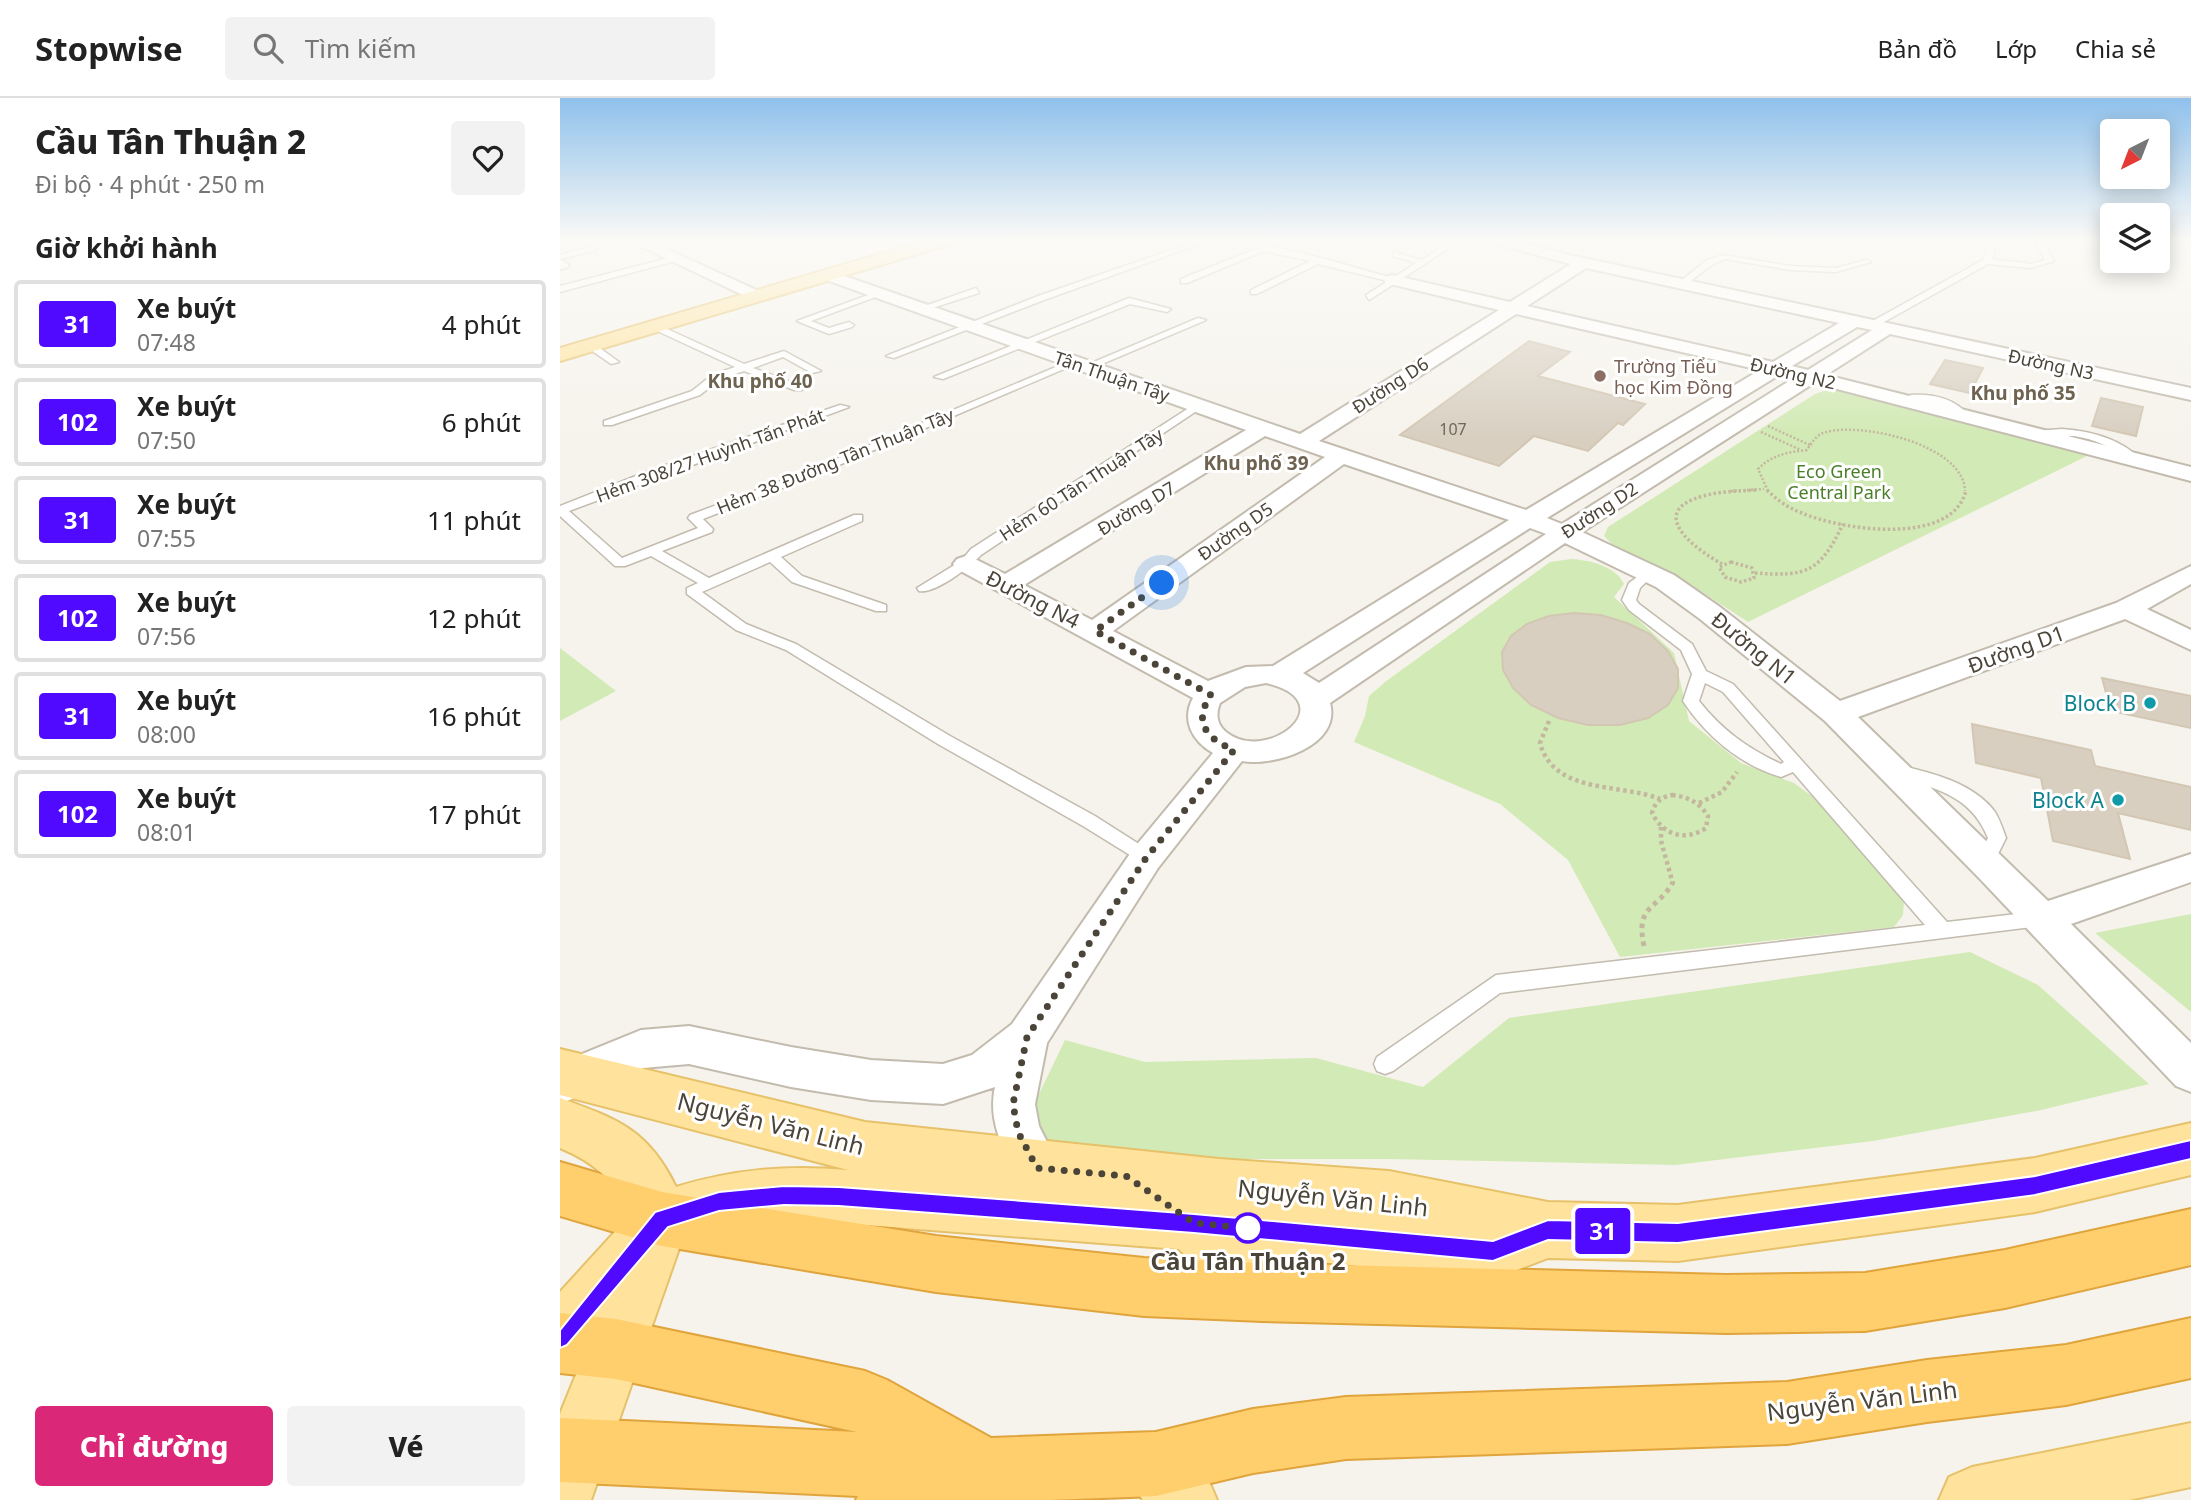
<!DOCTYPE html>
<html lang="vi">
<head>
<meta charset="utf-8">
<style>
  :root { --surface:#fff; --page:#f2f2f2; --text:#222; --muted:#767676; --line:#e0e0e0; --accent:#db2777 }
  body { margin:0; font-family:"Noto Sans",sans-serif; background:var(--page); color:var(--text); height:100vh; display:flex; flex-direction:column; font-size:26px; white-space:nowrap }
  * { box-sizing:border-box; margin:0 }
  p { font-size:23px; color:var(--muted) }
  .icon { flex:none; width:38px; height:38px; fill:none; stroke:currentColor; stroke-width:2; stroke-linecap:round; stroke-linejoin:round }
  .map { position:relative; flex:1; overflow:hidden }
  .side { display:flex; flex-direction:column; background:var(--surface); width:560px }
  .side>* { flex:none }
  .badge { padding:0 14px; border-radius:5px; font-size:24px; line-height:46px }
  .needle { width:46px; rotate:222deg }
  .buttons { position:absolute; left:1540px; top:21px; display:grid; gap:14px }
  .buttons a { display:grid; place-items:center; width:70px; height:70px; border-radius:7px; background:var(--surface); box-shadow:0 4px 18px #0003; font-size:35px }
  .you { position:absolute; width:35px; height:35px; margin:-18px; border:5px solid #fff; border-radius:50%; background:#1a73e8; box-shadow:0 0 0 10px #1a73e833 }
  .map>.badge { position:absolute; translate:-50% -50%; box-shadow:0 0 0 4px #fff }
  h2 { padding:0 35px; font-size:26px; line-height:63px }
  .round { display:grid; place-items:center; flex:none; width:74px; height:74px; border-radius:7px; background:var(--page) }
  .head { display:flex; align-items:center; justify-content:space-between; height:119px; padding:0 35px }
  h1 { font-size:33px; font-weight:800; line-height:52px }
  .action { display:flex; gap:14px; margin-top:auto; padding:14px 35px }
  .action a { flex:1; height:80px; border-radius:7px; background:var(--accent); color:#fff; font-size:28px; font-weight:800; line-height:80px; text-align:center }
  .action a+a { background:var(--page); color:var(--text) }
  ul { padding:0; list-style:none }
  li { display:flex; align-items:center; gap:21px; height:88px; margin:0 14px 10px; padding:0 21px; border:4px solid var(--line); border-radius:7px }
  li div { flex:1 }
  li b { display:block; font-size:26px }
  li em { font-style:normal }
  li .badge { min-width:77px; font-weight:700; text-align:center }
  header { display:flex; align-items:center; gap:42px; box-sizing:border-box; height:98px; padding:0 35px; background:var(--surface); border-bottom:2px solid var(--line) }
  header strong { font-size:33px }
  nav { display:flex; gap:38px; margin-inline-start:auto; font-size:24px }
  .search { width:490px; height:63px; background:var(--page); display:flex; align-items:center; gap:18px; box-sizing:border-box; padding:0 24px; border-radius:7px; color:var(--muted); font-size:26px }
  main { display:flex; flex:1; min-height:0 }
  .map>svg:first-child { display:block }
</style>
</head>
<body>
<header>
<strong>Stopwise</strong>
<div class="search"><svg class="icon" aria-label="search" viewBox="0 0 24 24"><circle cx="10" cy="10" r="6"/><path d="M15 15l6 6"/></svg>Tìm kiếm</div>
<nav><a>Bản đồ</a><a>Lớp</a><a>Chia sẻ</a></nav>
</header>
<main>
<section class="side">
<div class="head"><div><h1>Cầu Tân Thuận 2</h1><p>Đi bộ · 4 phút · 250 m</p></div><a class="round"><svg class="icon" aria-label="heart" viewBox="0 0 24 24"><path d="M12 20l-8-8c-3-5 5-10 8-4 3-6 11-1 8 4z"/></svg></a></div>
<h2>Giờ khởi hành</h2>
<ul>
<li><span class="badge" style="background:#4f0aff;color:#fff">31</span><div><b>Xe buýt</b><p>07:48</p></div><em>4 phút</em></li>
<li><span class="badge" style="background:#4f0aff;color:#fff">102</span><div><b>Xe buýt</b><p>07:50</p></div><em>6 phút</em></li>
<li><span class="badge" style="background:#4f0aff;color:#fff">31</span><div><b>Xe buýt</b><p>07:55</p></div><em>11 phút</em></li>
<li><span class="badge" style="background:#4f0aff;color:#fff">102</span><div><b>Xe buýt</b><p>07:56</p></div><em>12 phút</em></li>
<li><span class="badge" style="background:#4f0aff;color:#fff">31</span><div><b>Xe buýt</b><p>08:00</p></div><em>16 phút</em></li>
<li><span class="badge" style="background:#4f0aff;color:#fff">102</span><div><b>Xe buýt</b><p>08:01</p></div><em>17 phút</em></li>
</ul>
<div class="action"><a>Chỉ đường</a><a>Vé</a></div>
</section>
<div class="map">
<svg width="1631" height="1402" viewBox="0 0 1631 1402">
  <rect width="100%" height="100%" fill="#f6f3ec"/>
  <path fill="#d2eab5" d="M 1267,292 L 1282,293 L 1533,355 L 1188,524 L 1121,480 L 1052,446 L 1044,438 L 1048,429 L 1255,296 Z
    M 1011,461 C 1029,462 1056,468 1064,486 L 1054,499 L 1114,555 L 1129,623 L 1181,665 L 1234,685 L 1253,699 L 1344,803 L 1343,817 L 1334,829 L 1060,859 L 1008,762 L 940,706 L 794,644 L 805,618 L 809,598 L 825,584 L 990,464 Z
    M 0,550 L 56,593 L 0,623 Z
    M 1631,816 L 1631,914 L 1535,835 Z
    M 1410,854 L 1478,887 L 1589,986 L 1481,1012 L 1313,1043 L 1116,1067 L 830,1061 L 618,1061 L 454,1048 L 505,942 L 585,964 L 756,960 L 863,989 L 949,920 Z"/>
  <path fill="#d8cfc1" stroke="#d3c7b4" stroke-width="2" d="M 969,243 L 1010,254 L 978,278 L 1085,306 L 1063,327 L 1058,325 L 1028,353 L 974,338 L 939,368 L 840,337 Z
    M 1385,262 L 1423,270 L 1410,295 L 1370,286 Z
    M 1541,300 L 1583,309 L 1576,338 L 1532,328 Z
    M 1014,515 L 1041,517 L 1067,525 L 1090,536 L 1108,553 L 1118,571 L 1118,590 L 1108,607 L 1088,620 L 1060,627 L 1028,627 L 998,620 L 971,607 L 953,590 L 943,572 L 942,554 L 951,538 L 967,526 L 989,518 Z
    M 1542,580 L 1631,598 L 1631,630 L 1551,613 Z
    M 1412,626 L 1531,652 L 1535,668 L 1631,689 L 1631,732 L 1558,715 L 1570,761 L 1493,743 L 1481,680 L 1416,665 Z"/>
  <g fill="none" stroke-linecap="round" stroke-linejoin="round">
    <defs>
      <path id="lane" d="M 523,143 L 532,143 L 528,145 Z
        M 637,143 L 648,143 L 484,202 L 334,260 L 326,258 L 478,198 Z
        M 655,143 C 715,143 776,165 833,180 L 856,165 L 833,158 L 833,154 L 862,162 L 891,143 L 900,143 L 809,202 L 806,197 L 828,183 L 758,166 L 697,196 L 691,196 L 691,192 L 750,163 L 704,153 L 627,185 L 621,185 L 621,181 L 695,151 Z
        M 785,143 L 797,143 L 799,145 L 795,147 Z
        M 1430,143 L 1438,143 L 1432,161 L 1471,166 L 1485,162 L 1475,143 L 1483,143 L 1494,163 L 1471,170 L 1428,166 L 1315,229 L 1309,229 L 1309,225 L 1423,162 Z
        M 33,148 L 36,152 L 0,161 L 0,157 Z
        M 1164,157 L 1230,168 L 1276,170 L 1307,162 L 1311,164 L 1276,174 L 1230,172 L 1165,161 L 1153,166 L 1124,188 L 1117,186 L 1147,162 Z
        M 116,158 L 119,162 L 0,194 L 0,188 Z
        M 416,190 L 419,195 L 366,212 L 359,210 Z
        M 319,193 L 326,195 L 251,223 L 269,230 L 289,224 L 294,227 L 292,229 L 269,236 L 237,223 Z
        M 569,200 L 611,211 L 607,214 L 570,206 L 383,281 L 374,279 Z
        M 638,220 L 646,222 L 530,271 L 522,269 Z
        M 96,226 L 184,266 L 224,253 L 261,273 L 252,275 L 223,259 L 193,270 L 242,288 L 242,292 L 234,292 L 184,273 L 160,281 L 140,297 L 52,327 L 44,327 L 44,323 L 132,293 L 152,277 L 175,269 L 93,231 L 91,229 Z
        M 28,246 L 34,246 L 59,264 L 51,266 L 28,250 Z
        M 510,263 L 518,265 L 258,376 L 143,421 L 153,431 L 152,434 L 102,453 L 149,480 L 294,417 L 302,417 L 302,423 L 221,459 L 242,478 L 326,507 L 326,513 L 316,513 L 232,484 L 210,464 L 142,494 L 186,526 L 236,546 L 390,638 L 535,718 L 593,755 L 595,760 L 593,765 L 586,767 L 523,728 L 378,646 L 226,552 L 176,532 L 127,496 L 127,490 L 138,485 L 91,458 L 65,468 L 55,468 L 0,418 L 0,408 L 86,374 L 280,307 L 289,309 L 9,413 L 62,460 L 138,430 L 128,420 L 130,417 L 250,372 Z
        M 1351,297 C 1373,296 1394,300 1408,317 L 1399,319 C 1375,293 1354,312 1339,302 Z
        M 635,306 L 644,308 L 421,457 C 410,469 375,496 359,493 L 357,490 L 401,463 L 411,451 Z
        M 1502,331 C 1529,333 1560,340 1580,361 L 1570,363 C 1553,350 1535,341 1514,338 C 1501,337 1479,343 1469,336 L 1475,333 Z
        M 1088,471 L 1095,475 L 1080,490 L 1076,502 L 1079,506 L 1132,546 L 1146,573 L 1173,586 L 1387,824 L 1482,813 L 1489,815 L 1492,821 L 1489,827 L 940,895 L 833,973 L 825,976 L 817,973 L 814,966 L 817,959 L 936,877 L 1365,827 L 1233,674 L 1221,679 C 1180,667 1146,638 1123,603 L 1132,576 L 1121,552 L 1069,512 L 1062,502 L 1069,485 ZM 1145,585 L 1163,594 L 1224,664 L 1221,666 C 1187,650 1162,632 1139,603 Z
        M 1337,667 C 1370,674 1414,685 1435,714 C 1440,722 1443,732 1446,740 L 1432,768 L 1425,770 L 1418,768 L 1416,763 L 1428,740 C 1410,695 1372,690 1331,677 L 1328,673 Z"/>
      <path id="street" d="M 70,143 L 89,143 L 203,195 L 205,198 L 197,203 L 191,201 Z
        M 934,143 L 958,143 L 1005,156 L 1631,290 L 1631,302 L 1330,236 L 1266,277 L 1631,369 L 1631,383 L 1254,285 L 1022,434 L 1114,477 L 1160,509 L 1280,603 L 1556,505 L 1631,468 L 1631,486 L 1587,511 L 1631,532 L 1631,552 L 1565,521 L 1298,619 L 1488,803 L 1631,756 L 1631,784 L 1511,826 L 1631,945 L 1631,994 L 1616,988 L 1421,782 L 1265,623 L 1140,521 L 1096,489 L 1005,445 L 770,605 C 782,648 713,669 682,663 L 598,770 L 487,945 L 475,1006 L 479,1028 L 500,1070 L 493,1086 L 477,1093 L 461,1086 C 445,1054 427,1025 435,989 L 383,1006 L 311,1002 L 231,989 L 129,966 L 83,970 L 0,1006 L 0,965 L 81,932 L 129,928 L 231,949 L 311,962 L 383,966 L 412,957 L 452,926 L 574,750 L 653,655 C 632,643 621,622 633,600 L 397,471 L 393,466 L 397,461 L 406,458 L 415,461 L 445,476 L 686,332 L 261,180 L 259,177 L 261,174 L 273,174 L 740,336 L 939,212 L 826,185 L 824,182 L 826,179 L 832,177 L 950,204 L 1011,166 L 936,146 ZM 1026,170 L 1279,225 L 1213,264 L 967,208 ZM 956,216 L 1200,272 L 966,412 L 759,343 ZM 1297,229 L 1312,232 L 1248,272 L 1232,268 ZM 1219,277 L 1234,280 L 1002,426 L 987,420 ZM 705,338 L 765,359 L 532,522 L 464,487 ZM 784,366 L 949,422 L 713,568 L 686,569 L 648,583 L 553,533 ZM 970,430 L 986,436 L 759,585 L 743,575 ZM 706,585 C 786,604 707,667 666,634 C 656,626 656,615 660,605 L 685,589 Z
        M 0,161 L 9,167 L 6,170 L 0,171 Z"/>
      <path id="primary" d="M 364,143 L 390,143 L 388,147 L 0,263 L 0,250 Z
        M 0,951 L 305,1024 L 659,1061 L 829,1073 L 988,1104 L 1118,1107 L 1475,1060 L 1631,1025 L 1631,1077 L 1475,1114 L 1118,1163 L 988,1160 L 933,1181 L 707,1159 L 722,1174 L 731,1194 L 722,1214 L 702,1223 L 682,1214 L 619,1151 L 280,1125 C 223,1124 178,1124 122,1142 L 31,1402 L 0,1402 L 0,1316 L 24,1257 L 0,1269 L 0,1194 L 72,1115 C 55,1083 34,1064 0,1050 L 0,1000 C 57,1021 88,1031 116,1089 C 174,1071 227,1067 288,1072 L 0,997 Z
        M 1631,1325 L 1631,1389 L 1569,1402 L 1379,1402 L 1389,1379 L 1412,1369 Z
        M 596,1334 L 619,1343 L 647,1379 L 657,1402 L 583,1402 L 573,1389 L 564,1366 L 573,1343 Z"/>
      <path id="highway" d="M 0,1064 L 102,1094 L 376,1138 L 584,1160 L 702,1165 L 1166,1177 L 1305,1175 L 1445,1152 L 1631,1111 L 1631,1167 L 1445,1210 L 1305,1233 L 1166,1235 L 702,1223 L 584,1218 L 376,1194 L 102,1148 L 0,1118 Z
        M 0,1215 L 56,1221 L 305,1273 L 327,1282 L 431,1340 L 596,1334 L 693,1311 L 786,1299 L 1227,1284 L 1367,1262 L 1506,1247 L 1631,1220 L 1631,1280 L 1506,1307 L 1367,1324 L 1227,1346 L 786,1361 L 693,1375 L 596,1398 L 489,1402 L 296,1402 L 298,1398 L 0,1384 L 0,1320 L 297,1334 L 56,1281 L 0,1275 Z"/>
    </defs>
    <use href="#lane" stroke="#c2bbae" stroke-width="3"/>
    <use href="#street" stroke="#c2bbae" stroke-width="4"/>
    <use href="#primary" stroke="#e6c16a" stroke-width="4"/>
    <use href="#highway" stroke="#e0a43c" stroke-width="4"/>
    <path stroke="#c4b79f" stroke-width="2.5" stroke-dasharray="2 2" stroke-linecap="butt" d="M 1208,328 L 1252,348
      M 1201,334 L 1241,352
      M 1171,393 L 1204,391
      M 1208,393 L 1198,371 C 1212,357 1228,354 1247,352 C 1252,344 1257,336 1266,334 C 1303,324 1404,347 1405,393"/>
    <path stroke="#c4b79f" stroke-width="3.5" stroke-dasharray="2.5 2.5" stroke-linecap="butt" d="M 1207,392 C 1217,402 1228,410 1242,415 C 1281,432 1393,449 1406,392
      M 1171,464 L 1192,470 L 1194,480 L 1181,484 L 1165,479 L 1159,469 Z
      M 1162,466 C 1135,451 1085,414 1143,398 C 1161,393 1180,393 1198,392
      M 1195,475 C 1247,479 1260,474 1283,426"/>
    <path stroke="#c4b79f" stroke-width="4.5" stroke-dasharray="3.5 3.5" stroke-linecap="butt" d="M 989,623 L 980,645 C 994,697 1061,685 1100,701
      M 1112,697 C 1128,699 1139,704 1148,718 L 1146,730 C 1125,744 1103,737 1092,715 C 1095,704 1101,699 1112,697 Z
      M 1139,705 L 1162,694 L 1177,674
      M 1101,729 L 1101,743 L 1113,786"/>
    <path stroke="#c4b79f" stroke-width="5" stroke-dasharray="4.5 4.5" stroke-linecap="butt" d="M 1084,848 C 1075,806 1097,813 1113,784"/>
    <use href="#lane" fill="#fff" fill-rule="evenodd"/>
    <use href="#street" fill="#fff" fill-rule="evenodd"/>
    <use href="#primary" fill="#ffe39c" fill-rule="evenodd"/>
    <use href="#highway" fill="#ffcf6e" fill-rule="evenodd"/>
  </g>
  <linearGradient id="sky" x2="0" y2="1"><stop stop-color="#8fc1ec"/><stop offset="0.42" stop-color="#fbfaf6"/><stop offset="1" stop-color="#fbfaf6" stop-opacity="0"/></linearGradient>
  <rect width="1631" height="339" fill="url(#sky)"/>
  <path fill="#4f0aff" stroke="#fff" stroke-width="2" d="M 1631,1042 L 1631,1061 L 1475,1097 L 1118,1145 L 988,1142 L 933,1163 L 634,1135 L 279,1108 L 224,1107 L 159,1113 L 108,1129 L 7,1247 L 0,1250 L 0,1232 L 95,1114 L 159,1094 L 224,1088 L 279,1089 L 634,1116 L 933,1143 L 988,1122 L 1118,1125 L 1475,1078 Z"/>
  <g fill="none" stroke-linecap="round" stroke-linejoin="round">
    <path stroke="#4b4439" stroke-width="7" stroke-dasharray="0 12.6" d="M 602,485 L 535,533 L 651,597 C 632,624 647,641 674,652 L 586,760 L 467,939 L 453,1006 L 458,1034 L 477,1070 L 566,1078 L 634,1125 L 688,1130"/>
  </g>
  <circle fill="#8d6e63" stroke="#fff" stroke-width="2.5" cx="1040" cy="278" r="7"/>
  <g fill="#0f9aa8" stroke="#fff" stroke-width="2.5">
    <circle cx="1590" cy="605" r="7"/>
    <circle cx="1558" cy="702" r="7"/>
  </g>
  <circle fill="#fff" stroke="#4f0aff" stroke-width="3.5" cx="688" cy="1130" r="14"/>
  <g text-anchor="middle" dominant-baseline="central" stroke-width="6" stroke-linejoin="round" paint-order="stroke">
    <g font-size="16" fill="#6e675b">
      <text x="893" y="331">107</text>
    </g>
    <g font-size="18" fill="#4b4439" stroke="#fff">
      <text transform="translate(1491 266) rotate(12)">Đường N3</text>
      <text transform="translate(1233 275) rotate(13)">Đường N2</text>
      <text transform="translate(552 278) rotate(19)">Tân Thuận Tây</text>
      <text transform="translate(830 287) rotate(-33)">Đường D6</text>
      <text transform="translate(150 357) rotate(-20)">Hẻm 308/27 Huỳnh Tấn Phát</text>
      <text transform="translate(275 363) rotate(-22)">Hẻm 38 Đường Tân Thuận Tây</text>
      <text transform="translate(521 386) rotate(-33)">Hẻm 60 Tân Thuận Tây</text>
      <text transform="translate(576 410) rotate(-31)">Đường D7</text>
      <text transform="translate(1039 412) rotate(-33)">Đường D2</text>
      <text transform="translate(675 433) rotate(-35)">Đường D5</text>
    </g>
    <g font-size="18" fill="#785e54" stroke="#fff" text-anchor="start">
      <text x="1054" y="268">Trường Tiểu<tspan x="1054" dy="21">học Kim Đồng</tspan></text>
    </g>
    <g font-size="18" fill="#4a7f2a" stroke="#fff">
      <text x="1279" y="373">Eco Green<tspan x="1279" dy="21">Central Park</tspan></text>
    </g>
    <g font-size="19" font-weight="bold" fill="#6e6250" stroke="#fff">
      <text x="200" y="283">Khu phố 40</text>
      <text x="1463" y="295">Khu phố 35</text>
      <text x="696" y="365">Khu phố 39</text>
    </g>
    <g font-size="21" fill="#4b4439" stroke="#fff">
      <text transform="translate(473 501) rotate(27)">Đường N4</text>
      <text transform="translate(1194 550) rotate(39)">Đường N1</text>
      <text transform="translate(1456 551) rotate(-20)">Đường D1</text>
    </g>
    <g font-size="21" fill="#0d838f" stroke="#fff" text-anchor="end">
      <text x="1576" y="605">Block B</text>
      <text x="1544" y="702">Block A</text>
    </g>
    <g font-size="24" fill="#4b4439" stroke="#fff">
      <text transform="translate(211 1025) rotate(14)">Nguyễn Văn Linh</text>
      <text transform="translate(773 1099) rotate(6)">Nguyễn Văn Linh</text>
      <text transform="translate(1302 1302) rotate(-7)">Nguyễn Văn Linh</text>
    </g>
    <g font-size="24" font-weight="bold" fill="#4b4439" stroke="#fff">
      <text x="688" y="1162">Cầu Tân Thuận 2</text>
    </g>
  </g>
</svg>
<div class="buttons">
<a><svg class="needle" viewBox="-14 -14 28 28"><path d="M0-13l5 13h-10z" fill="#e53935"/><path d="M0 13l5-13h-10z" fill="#767676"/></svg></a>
<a><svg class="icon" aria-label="layers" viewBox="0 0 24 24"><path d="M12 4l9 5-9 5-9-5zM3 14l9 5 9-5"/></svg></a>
</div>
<div class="you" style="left:602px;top:485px"></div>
<b class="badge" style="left:1043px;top:1133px;background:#4f0aff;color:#fff">31</b>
</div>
</main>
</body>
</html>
